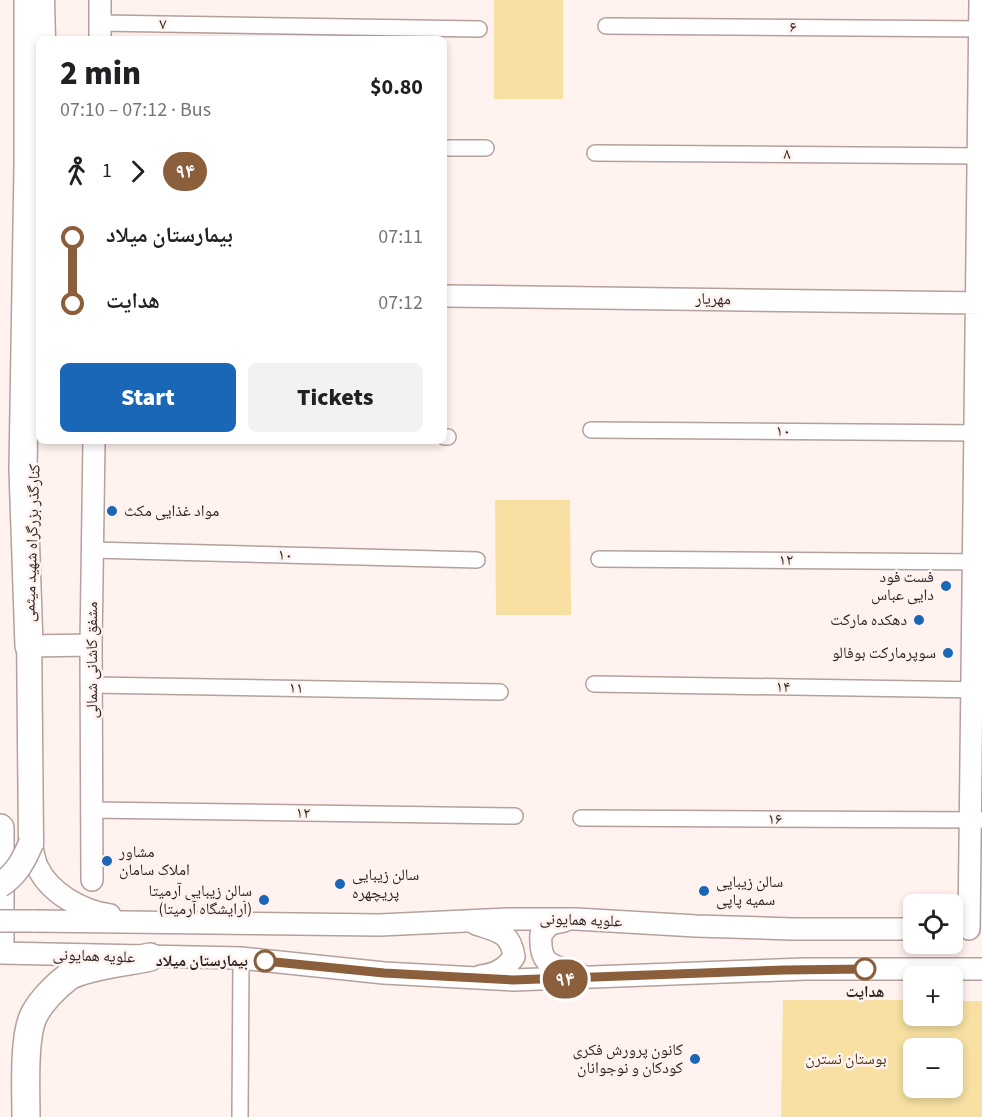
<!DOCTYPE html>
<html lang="en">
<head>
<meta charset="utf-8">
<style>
  :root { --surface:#fff; --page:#f2f2f2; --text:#202124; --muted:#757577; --accent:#1967b6 }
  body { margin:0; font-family:"Source Sans 3","Noto Naskh Arabic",sans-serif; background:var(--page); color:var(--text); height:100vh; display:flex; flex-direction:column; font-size:22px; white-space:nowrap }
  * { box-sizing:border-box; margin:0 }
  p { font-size:20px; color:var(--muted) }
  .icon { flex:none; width:33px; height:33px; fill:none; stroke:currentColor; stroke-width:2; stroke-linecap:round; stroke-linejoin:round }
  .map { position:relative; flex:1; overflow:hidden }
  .details { position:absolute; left:36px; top:36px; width:411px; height:408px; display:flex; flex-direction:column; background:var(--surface); border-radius:9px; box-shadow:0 3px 9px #0003 }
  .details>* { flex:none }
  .badge { padding:0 12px; border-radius:20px; font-size:21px; line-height:39px }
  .fabs { position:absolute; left:903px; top:894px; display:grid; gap:12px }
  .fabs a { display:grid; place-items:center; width:60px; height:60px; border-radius:9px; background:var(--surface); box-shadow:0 3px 9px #0003; font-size:30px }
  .map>.badge { position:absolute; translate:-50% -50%; box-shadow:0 0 0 3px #fff }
  .legs { display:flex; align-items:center; gap:9px; height:66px; padding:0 24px; font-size:20px }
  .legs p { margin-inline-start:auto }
  .summary { display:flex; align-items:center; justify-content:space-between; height:102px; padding:0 24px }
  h1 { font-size:33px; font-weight:800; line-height:45px }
  .primary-button { display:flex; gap:12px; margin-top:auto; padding:12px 24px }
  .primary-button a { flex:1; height:69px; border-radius:9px; background:var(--accent); color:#fff; font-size:24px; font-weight:800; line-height:69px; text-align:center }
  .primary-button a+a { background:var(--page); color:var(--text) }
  ul { padding:0 24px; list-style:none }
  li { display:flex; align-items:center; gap:21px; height:66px; font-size:22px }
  li i { display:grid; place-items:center; width:9px; height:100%; margin:0 8px; background:currentColor }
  li i::after { content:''; width:15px; height:15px; margin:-8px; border:4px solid; border-radius:50%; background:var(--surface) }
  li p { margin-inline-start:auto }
  li:first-child i { background:linear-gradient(#0000 50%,currentColor 0) }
  li:last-child i { background:linear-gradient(currentColor 50%,#0000 0) }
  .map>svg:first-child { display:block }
</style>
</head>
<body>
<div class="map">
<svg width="982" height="1117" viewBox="0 0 982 1117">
  <rect width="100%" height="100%" fill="#fff2ef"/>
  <path fill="#f7e0a1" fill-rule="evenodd" d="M 494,0 L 563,0 L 563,99 L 494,99 Z
    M 495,500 L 570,500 L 571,615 L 496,615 Z
    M 783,1000 L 913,1000 L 914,1016 L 952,1016 L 953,1001 L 982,1001 L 982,1117 L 781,1117 ZM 914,1048 L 952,1048 L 952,1088 L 914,1088 Z"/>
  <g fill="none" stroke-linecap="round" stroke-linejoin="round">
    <defs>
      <path id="street" d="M 100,23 L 479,29
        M 606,26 L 982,29
        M 444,148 L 486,148
        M 595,153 L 982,156
        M 591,430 L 982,433
        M 444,437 L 448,437
        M 93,550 L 477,560
        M 599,559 L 982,562
        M 594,684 L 981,690
        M 92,685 L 500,692
        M 91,810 L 515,816
        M 581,818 L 982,820
        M 240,1117 L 241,958"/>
      <path id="secondary" d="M 100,39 L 100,0
        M 444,296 L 982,303
        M 29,646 L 91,645
        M 31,843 C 33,850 34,859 37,866 C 49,893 82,911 110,915
        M 92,880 L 91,645 L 94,441
        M 32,921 L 380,925 L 508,919 L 576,919 L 696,926 L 793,929 L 914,929
        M 564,921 L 550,924 L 541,934 C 539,966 551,965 579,974
        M 476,924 C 497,931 511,932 514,957 C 505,969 496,974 481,976
        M 969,929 L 980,0
        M 0,953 L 241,958 L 384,973 L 513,980 L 805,969 L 982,969"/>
      <path id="primary" d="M 42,0 L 43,39
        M 37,378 L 39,332
        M 29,628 L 31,843"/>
      <path id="highway" d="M 28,0 L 28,166 L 23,470 L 29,646
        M 0,828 L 0,940
        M 26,1117 C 26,1092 23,1036 34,1015 C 41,1001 56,986 68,977 C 84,966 129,962 150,957"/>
    </defs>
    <use href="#street" stroke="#b4a09c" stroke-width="18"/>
    <use href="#secondary" stroke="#b4a09c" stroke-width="24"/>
    <use href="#primary" stroke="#b4a09c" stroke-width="27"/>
    <use href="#highway" stroke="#b4a09c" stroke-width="30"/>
    <use href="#street" stroke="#fff" stroke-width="15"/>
    <use href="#secondary" stroke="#fff" stroke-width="21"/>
    <use href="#primary" stroke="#fff" stroke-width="24"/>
    <use href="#highway" stroke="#fff" stroke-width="27"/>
    <defs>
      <path id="secondary-bridge" d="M 0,921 L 32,921"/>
      <path id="primary-bridge" d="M 0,885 C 16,875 24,860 31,843"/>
    </defs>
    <use href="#secondary-bridge" stroke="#b4a09c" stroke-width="24" stroke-linecap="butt"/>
    <use href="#primary-bridge" stroke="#b4a09c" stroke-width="27" stroke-linecap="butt"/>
    <use href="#secondary-bridge" stroke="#fff" stroke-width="21"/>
    <use href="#primary-bridge" stroke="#fff" stroke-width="24"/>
  </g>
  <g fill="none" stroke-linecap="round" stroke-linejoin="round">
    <defs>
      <path id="line-1" d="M 265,961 L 384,973 L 513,980 L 785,970 L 865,969"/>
    </defs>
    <use href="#line-1" stroke="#fff" stroke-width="14"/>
    <use href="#line-1" stroke="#8b5e3c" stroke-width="9"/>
  </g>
  <g fill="#1967b6" stroke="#fff2ef" stroke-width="2">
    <circle cx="112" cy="511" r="6"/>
    <circle cx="946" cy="586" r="6"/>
    <circle cx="919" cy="620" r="6"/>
    <circle cx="948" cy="653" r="6"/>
    <circle cx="107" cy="861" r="6"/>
    <circle cx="340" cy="884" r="6"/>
    <circle cx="704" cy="891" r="6"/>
    <circle cx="264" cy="900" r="6"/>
    <circle cx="695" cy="1059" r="6"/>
  </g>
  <g fill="#fff" stroke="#8b5e3c" stroke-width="3">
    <circle cx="265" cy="961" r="10"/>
    <circle cx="865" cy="969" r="10"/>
  </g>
  <g text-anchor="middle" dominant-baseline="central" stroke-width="5" stroke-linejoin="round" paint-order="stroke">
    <g font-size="16" fill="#2d2524" stroke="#fff2ef">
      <text transform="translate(163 24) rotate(1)">۷</text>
      <text x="793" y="27">۶</text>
      <text x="787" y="154">۸</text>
      <text transform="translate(713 299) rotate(1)">مهریار</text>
      <text x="783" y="431">۱۰</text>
      <text transform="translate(32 543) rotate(-88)">کنارگذر بزرگراه شهید میثمی</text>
      <text transform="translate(285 555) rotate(1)">۱۰</text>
      <text x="786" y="560">۱۲</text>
      <text transform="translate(92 660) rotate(-90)">مشفق کاشانی شمالی</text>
      <text transform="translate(783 687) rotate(1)">۱۴</text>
      <text transform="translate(296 688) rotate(1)">۱۱</text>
      <text transform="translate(303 813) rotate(1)">۱۲</text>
      <text x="775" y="819">۱۶</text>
      <text transform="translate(581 920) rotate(2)">علویه همایونی</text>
      <text transform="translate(94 956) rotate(2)">علویه همایونی</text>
    </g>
    <g font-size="16" fill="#2d2524" stroke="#fff2ef" text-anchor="end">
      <text x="124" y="511" text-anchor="start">مواد غذایی مکث</text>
      <text x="934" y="577">فست فود<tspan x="934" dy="18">دایی عباس</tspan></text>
      <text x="907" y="620">دهکده مارکت</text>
      <text x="936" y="653">سوپرمارکت بوفالو</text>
      <text x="119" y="852" text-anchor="start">مشاور<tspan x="119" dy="18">املاک سامان</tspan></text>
      <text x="352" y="875" text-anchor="start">سالن زیبایی<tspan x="352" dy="18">پریچهره</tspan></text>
      <text x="716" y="882" text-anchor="start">سالن زیبایی<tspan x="716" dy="18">سمیه پاپی</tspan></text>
      <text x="252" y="891">سالن زیبایی آرمیتا<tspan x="252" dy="18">(آرایشگاه آرمیتا)</tspan></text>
      <text x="683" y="1050">کانون پرورش فکری<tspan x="683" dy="18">کودکان و نوجوانان</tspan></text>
    </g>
    <g font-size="16" font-weight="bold" fill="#2d2524" stroke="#fff2ef" text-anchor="end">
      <text x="248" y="961">بیمارستان میلاد</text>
      <text x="865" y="992" text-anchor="middle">هدایت</text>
    </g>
    <g font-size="16" fill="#42340d" stroke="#fff2ef">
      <text x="846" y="1059">بوستان نسترن</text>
    </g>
  </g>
</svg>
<div class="fabs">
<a><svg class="icon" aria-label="locate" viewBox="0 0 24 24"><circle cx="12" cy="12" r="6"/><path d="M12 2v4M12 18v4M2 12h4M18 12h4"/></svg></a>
<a>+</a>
<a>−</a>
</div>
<b class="badge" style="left:565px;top:979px;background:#8b5e3c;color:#fff">۹۴</b>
<section class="details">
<div class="summary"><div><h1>2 min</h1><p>07:10 – 07:12 · Bus</p></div><b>$0.80</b></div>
<div class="legs"><svg class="icon" aria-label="walk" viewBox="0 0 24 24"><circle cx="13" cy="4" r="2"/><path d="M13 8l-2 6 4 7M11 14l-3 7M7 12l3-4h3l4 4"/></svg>1<svg class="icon" aria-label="forward" viewBox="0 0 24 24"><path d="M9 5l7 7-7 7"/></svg><b class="badge" style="background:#8b5e3c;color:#fff">۹۴</b></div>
<ul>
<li><i style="color:#8b5e3c"></i><b>بیمارستان میلاد</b><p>07:11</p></li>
<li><i style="color:#8b5e3c"></i><b>هدایت</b><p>07:12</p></li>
</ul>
<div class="primary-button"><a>Start</a><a>Tickets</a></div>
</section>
</div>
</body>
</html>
